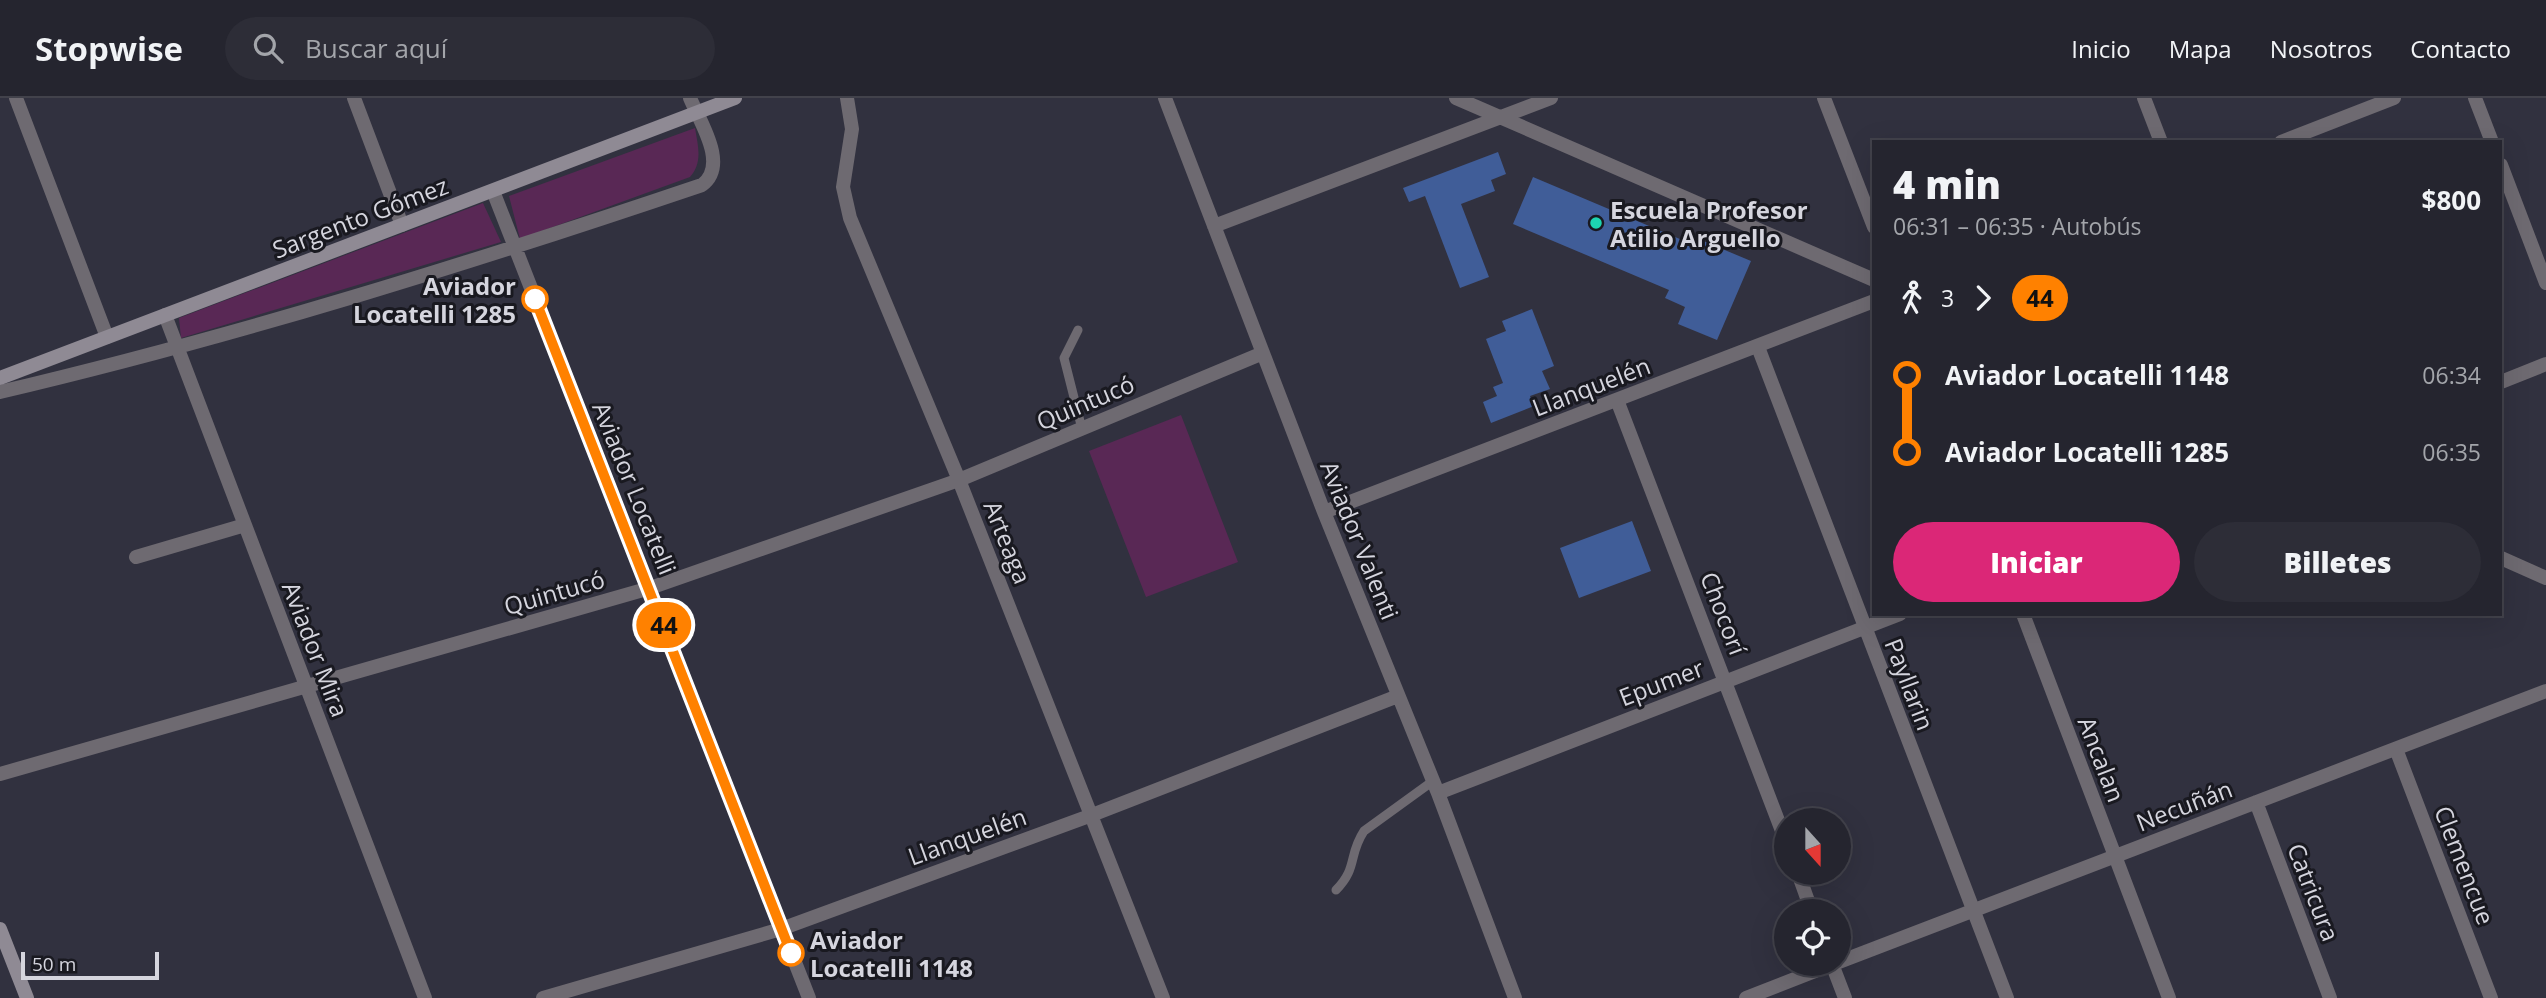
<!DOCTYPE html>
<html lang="es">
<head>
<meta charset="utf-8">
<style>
  :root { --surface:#25252f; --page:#2d2d37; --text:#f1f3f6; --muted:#a3a5aa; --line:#42424b; --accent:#db2777 }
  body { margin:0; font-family:"Open Sans",sans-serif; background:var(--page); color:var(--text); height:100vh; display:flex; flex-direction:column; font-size:26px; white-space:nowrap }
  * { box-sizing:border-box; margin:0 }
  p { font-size:23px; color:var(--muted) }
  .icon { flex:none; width:38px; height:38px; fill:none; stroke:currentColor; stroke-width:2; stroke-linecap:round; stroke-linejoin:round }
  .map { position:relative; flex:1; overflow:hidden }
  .details { position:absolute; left:1872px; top:42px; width:630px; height:476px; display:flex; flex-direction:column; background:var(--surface); border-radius:0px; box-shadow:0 7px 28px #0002,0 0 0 2px var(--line) }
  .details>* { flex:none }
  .badge { padding:0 14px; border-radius:23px; font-size:24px; line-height:46px }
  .needle { width:46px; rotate:159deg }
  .controls { position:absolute; left:1774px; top:710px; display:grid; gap:14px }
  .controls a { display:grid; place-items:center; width:77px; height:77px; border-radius:50%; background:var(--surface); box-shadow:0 7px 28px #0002,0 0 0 2px var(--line); font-size:35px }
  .scale { position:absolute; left:21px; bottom:18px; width:138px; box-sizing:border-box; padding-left:7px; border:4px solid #d5d5de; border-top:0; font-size:19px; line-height:24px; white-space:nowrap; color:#d5d5de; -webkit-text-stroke:5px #191920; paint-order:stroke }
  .map>.badge { position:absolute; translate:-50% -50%; box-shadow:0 0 0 4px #fff }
  .legs { display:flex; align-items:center; gap:10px; height:77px; padding:0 21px; font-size:23px }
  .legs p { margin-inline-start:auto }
  .head { display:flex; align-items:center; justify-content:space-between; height:119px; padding:0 21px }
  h1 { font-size:38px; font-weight:800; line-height:52px }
  .button { display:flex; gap:14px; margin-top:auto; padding:14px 21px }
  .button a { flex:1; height:80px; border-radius:42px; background:var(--accent); color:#fff; font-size:28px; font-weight:800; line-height:80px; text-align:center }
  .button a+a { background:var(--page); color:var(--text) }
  ul { padding:0 21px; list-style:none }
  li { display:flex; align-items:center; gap:24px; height:77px; font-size:26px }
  li i { display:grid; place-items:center; width:10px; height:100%; margin:0 9px; background:currentColor }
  li i::after { content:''; width:18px; height:18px; margin:-9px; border:5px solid; border-radius:50%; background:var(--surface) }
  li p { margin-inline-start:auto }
  li:first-child i { background:linear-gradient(#0000 50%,currentColor 0) }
  li:last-child i { background:linear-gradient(currentColor 50%,#0000 0) }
  header { display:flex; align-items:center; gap:42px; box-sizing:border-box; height:98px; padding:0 35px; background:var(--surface); border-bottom:2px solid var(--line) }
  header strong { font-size:33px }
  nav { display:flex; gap:38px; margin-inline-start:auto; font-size:24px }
  .search { width:490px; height:63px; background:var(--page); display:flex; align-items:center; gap:18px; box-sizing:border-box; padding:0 24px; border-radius:38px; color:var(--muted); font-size:26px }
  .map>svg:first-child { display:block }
</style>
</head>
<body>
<header>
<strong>Stopwise</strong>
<div class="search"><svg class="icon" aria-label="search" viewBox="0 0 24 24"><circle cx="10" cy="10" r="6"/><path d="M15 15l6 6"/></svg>Buscar aquí</div>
<nav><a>Inicio</a><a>Mapa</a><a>Nosotros</a><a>Contacto</a></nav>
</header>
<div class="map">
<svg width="2546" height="900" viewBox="0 0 2546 900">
  <rect width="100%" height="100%" fill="#31313f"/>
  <path fill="#592855" d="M 695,30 C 698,48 703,64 690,79 L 520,141 L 509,98 Z
    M 483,105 L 501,144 L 181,240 L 179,220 Z
    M 1181,317 L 1238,464 L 1146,499 L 1089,353 Z"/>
  <path fill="#405d98" d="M 1498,54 L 1506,76 L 1491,82 L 1495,93 L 1461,106 L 1489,179 L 1460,190 L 1425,98 L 1409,104 L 1403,90 Z
    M 1533,79 L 1687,144 L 1689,137 L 1751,163 L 1717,242 L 1678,226 L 1685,209 L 1665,200 L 1669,192 L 1513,126 Z
    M 1532,211 L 1554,268 L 1542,273 L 1550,291 L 1530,298 L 1534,308 L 1491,325 L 1483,304 L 1497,298 L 1493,289 L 1503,285 L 1486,241 L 1506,233 L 1502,223 Z
    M 1632,423 L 1651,473 L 1579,500 L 1560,450 Z"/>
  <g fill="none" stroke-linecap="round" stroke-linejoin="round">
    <path stroke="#6e6a71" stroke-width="9" d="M 1078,232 L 1064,260 L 1082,331
      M 1336,792 C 1358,770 1348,757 1364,733 L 1433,683"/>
    <path stroke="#6e6a71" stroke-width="14" d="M 16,0 L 107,239
      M 354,0 L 402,127
      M 847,0 L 852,31 L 843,89 L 850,120 L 959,382 L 1163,900
      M 1165,0 L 1324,414 L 1438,695 L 1515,900
      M 1456,0 L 1874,182
      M 1824,0 L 1874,129
      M 2144,0 L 2161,44
      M 2475,0 L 2492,44
      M 2281,44 L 2394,0
      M 2501,67 L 2546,185
      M 493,93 L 809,900
      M 1214,128 L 1551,0
      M 165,217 L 425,900
      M 1758,249 L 2007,900
      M 2501,284 L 2546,266
      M 0,294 C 238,238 471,165 702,87 C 729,67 700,24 690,0
      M 1617,302 L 1787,746
      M 1324,414 L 1874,203
      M 136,459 L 245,427
      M 2501,460 L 2546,480
      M 2023,516 L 2169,900
      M 2396,651 L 2491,900
      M 0,676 L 650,490 L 959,382 L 1263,255
      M 1438,695 L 1900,516
      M 2256,704 L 2330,900
      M 1798,775 L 1812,814
      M 1839,864 L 2546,593
      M 1832,866 L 1845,900
      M 543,900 L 781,831 L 1092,717 L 1398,598
      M 1746,900 L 1833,866"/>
    <path stroke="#8f8a94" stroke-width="14" d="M 0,280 L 735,0
      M 0,831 L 27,900"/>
  </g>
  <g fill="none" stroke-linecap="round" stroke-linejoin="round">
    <defs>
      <path id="line-1" d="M 535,201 L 791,855"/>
    </defs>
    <use href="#line-1" stroke="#fff" stroke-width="16"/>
    <use href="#line-1" stroke="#ff8100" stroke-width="10"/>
  </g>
  <circle fill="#1dd5b1" stroke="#191920" stroke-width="2.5" cx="1596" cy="125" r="7"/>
  <g fill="#fff" stroke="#ff8100" stroke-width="3.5">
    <circle cx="535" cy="201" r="12"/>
    <circle cx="791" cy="855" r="12"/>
  </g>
  <g text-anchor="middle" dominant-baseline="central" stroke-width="6" stroke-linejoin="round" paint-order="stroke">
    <g font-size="24" font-weight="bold" fill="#d5d5de" stroke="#191920" text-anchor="start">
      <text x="1610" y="111">Escuela Profesor<tspan x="1610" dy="28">Atilio Arguello</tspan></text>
    </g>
    <g font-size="24" fill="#d5d5de" stroke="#191920">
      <text transform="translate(360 119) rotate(-21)">Sargento Gómez</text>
      <text transform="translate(1591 288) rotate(-21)">Llanquelén</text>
      <text transform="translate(1085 304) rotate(-23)">Quintucó</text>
      <text transform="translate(635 390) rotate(68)">Aviador Locatelli</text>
      <text transform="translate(1360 442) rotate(68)">Aviador Valenti</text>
      <text transform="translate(1008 444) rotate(68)">Arteaga</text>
      <text transform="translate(554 494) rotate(-16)">Quintucó</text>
      <text transform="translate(1724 515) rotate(69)">Chocorí</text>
      <text transform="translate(316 551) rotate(69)">Aviador Mira</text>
      <text transform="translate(1661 584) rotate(-21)">Epumer</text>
      <text transform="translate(1910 586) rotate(69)">Payllarin</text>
      <text transform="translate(2102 661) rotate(69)">Ancalan</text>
      <text transform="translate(2184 707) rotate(-21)">Necuñán</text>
      <text transform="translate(967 738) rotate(-20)">Llanquelén</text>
      <text transform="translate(2465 767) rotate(69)">Clemencue</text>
      <text transform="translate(2314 794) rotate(69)">Catricura</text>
    </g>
    <g font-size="24" font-weight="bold" fill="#d5d5de" stroke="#191920" text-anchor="end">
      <text x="516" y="187">Aviador<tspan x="516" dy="28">Locatelli 1285</tspan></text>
      <text x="810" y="841" text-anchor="start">Aviador<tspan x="810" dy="28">Locatelli 1148</tspan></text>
    </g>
  </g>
</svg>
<div class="controls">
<a><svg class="needle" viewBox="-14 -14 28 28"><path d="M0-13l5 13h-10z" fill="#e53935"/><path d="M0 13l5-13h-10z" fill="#a3a5aa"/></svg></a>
<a><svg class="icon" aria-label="locate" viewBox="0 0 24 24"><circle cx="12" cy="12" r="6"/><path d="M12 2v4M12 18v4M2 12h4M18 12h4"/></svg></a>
</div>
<div class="scale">50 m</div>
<b class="badge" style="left:664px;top:527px;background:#ff8100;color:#111">44</b>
<section class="details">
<div class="head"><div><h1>4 min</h1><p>06:31 – 06:35 · Autobús</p></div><b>$800</b></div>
<div class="legs"><svg class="icon" aria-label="walk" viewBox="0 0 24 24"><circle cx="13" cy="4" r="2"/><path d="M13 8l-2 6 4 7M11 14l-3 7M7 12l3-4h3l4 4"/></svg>3<svg class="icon" aria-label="forward" viewBox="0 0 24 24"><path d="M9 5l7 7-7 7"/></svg><b class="badge" style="background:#ff8100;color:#111">44</b></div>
<ul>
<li><i style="color:#ff8100"></i><b>Aviador Locatelli 1148</b><p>06:34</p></li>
<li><i style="color:#ff8100"></i><b>Aviador Locatelli 1285</b><p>06:35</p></li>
</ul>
<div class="button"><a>Iniciar</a><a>Billetes</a></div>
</section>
</div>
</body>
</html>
